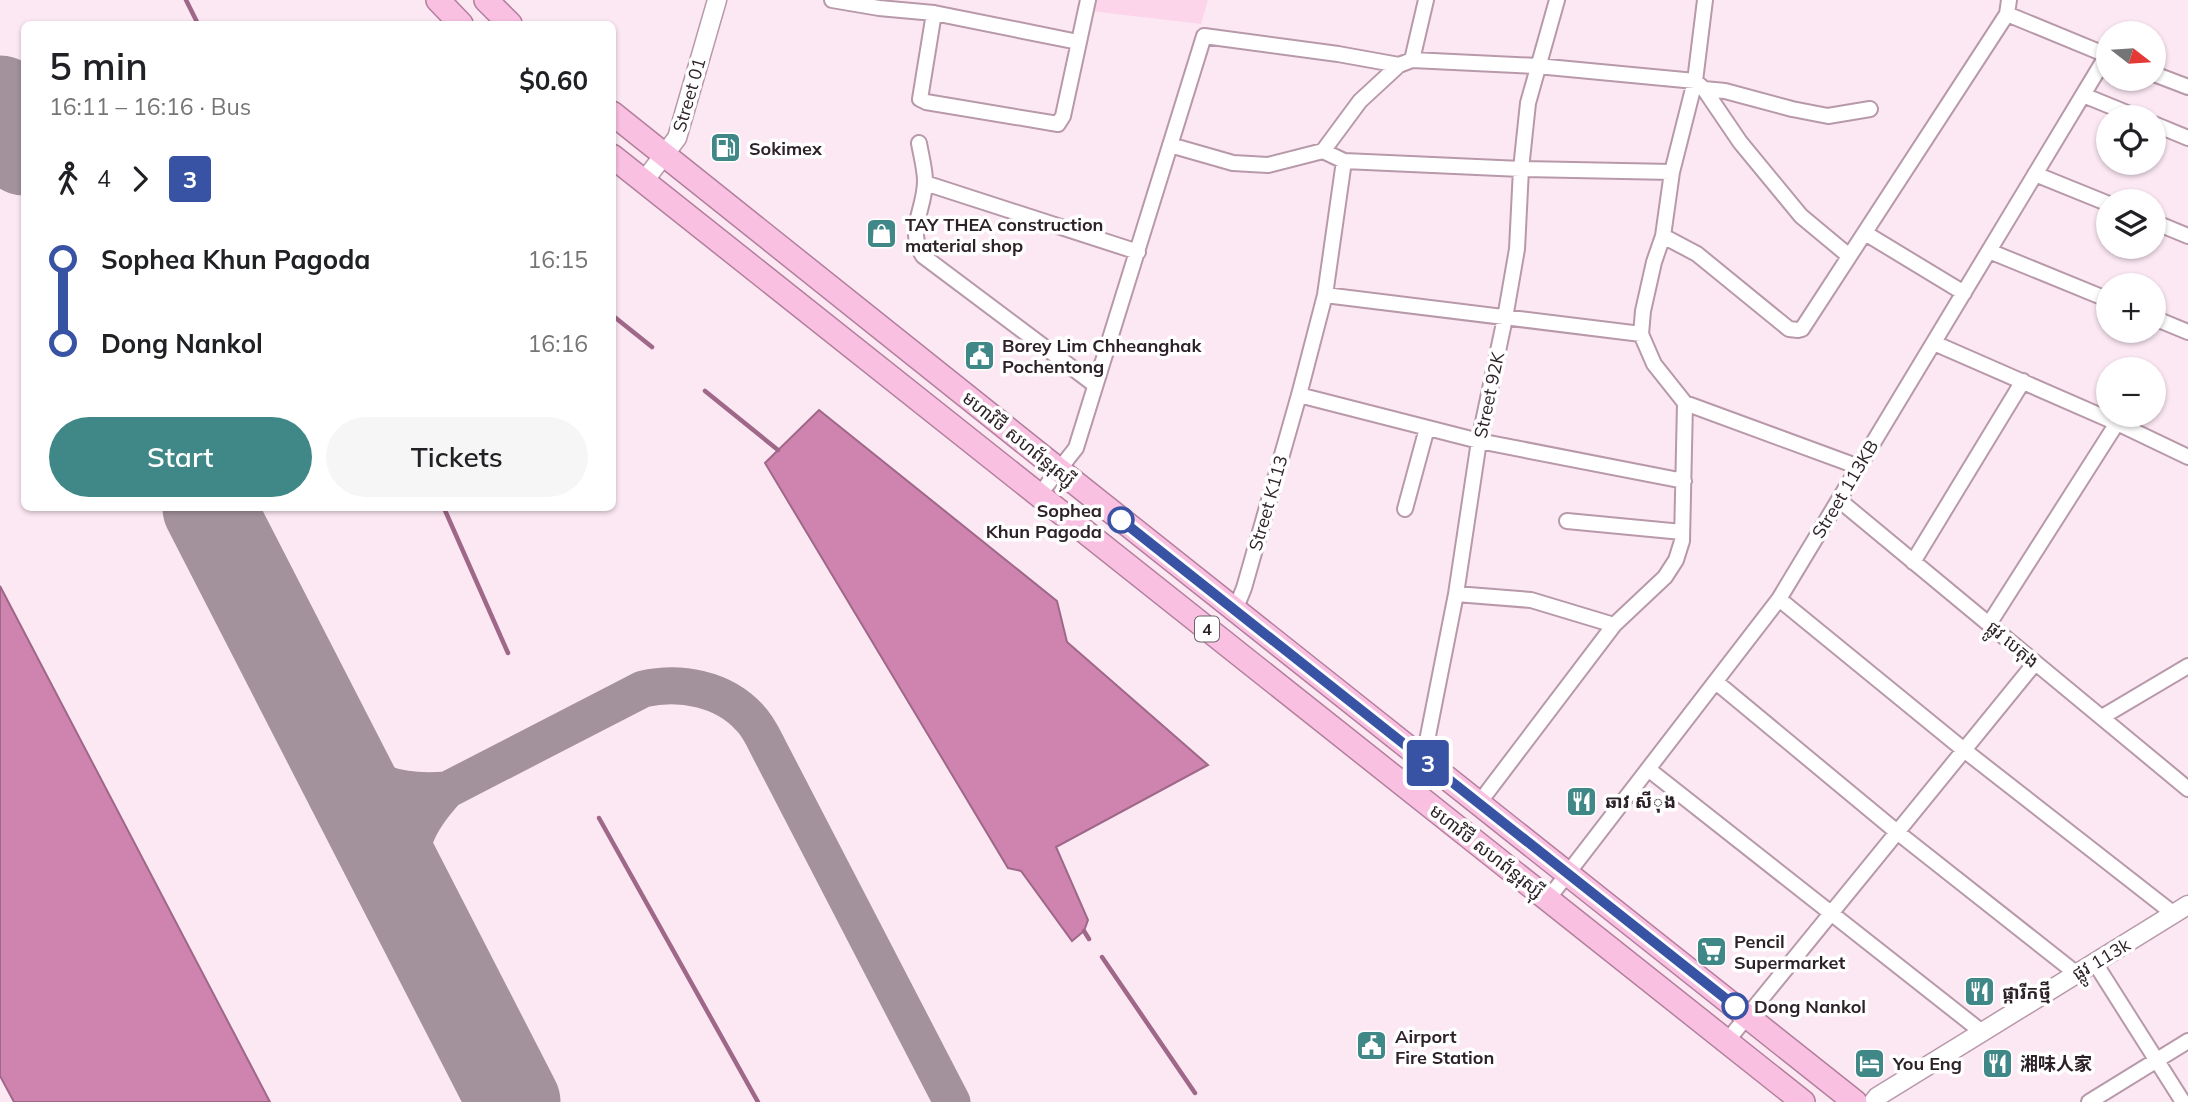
<!DOCTYPE html>
<html lang="en">
<head>
<meta charset="utf-8">
<style>
  :root { --surface:#fff; --page:#f6f6f6; --text:#202124; --muted:#757577; --accent:#408887 }
  body { margin:0; font-family:Mulish,"Noto Sans SC","Noto Sans Khmer",sans-serif; background:var(--page); color:var(--text); height:100vh; display:flex; flex-direction:column; font-size:26px; white-space:nowrap }
  * { box-sizing:border-box; margin:0 }
  p { font-size:23px; color:var(--muted) }
  .icon { flex:none; width:38px; height:38px; fill:none; stroke:currentColor; stroke-width:2; stroke-linecap:round; stroke-linejoin:round }
  .map { position:relative; flex:1; overflow:hidden }
  .side { position:absolute; left:21px; top:21px; width:595px; height:490px; display:flex; flex-direction:column; background:var(--surface); border-radius:10px; box-shadow:0 2px 5px #0004 }
  .side>* { flex:none }
  .badge { padding:0 14px; border-radius:5px; font-size:24px; line-height:46px }
  .needle { width:46px; rotate:107deg }
  .tools { position:absolute; left:2096px; top:21px; display:grid; gap:14px }
  .tools a { display:grid; place-items:center; width:70px; height:70px; border-radius:50%; background:var(--surface); box-shadow:0 2px 5px #0004; font-size:35px }
  .map>.badge { position:absolute; translate:-50% -50%; box-shadow:0 0 0 4px #fff }
  .legs { display:flex; align-items:center; gap:10px; height:77px; padding:0 28px; font-size:23px }
  .legs p { margin-inline-start:auto }
  .summary { display:flex; align-items:center; justify-content:space-between; height:119px; padding:0 28px }
  h1 { font-size:38px; font-weight:600; line-height:52px }
  .primary-button { display:flex; gap:14px; margin-top:auto; padding:14px 28px }
  .primary-button a { flex:1; height:80px; border-radius:42px; background:var(--accent); color:#fff; font-size:28px; font-weight:600; line-height:80px; text-align:center }
  .primary-button a+a { background:var(--page); color:var(--text) }
  ul { padding:0 28px; list-style:none }
  li { display:flex; align-items:center; gap:24px; height:84px; font-size:26px }
  li i { display:grid; place-items:center; width:10px; height:100%; margin:0 9px; background:currentColor }
  li i::after { content:''; width:18px; height:18px; margin:-9px; border:5px solid; border-radius:50%; background:var(--surface) }
  li p { margin-inline-start:auto }
  li:first-child i { background:linear-gradient(#0000 50%,currentColor 0) }
  li:last-child i { background:linear-gradient(currentColor 50%,#0000 0) }
  .map>svg:first-child { display:block }
</style>
</head>
<body>
<div class="map">
<svg width="2188" height="1102" viewBox="0 0 2188 1102">
  <rect width="100%" height="100%" fill="#fce8f3"/>
  <path fill="#fdd5eb" d="M 1092,0 L 1208,0 L 1201,24 L 1090,11 Z"/>
  <path fill="#cf84b0" stroke="#9f6788" stroke-width="2" d="M 819,410 L 1057,601 L 1067,642 L 1208,765 L 1056,847 L 1088,920 L 1084,931 L 1072,941 L 1021,871 L 1008,868 L 765,463 Z
    M 0,586 L 270,1102 L 14,1102 L 0,1076 Z"/>
  <g fill="none" stroke-linecap="round" stroke-linejoin="round">
    <path stroke="#9f6788" stroke-width="4.5" d="M 186,0 L 198,24
      M 612,315 L 652,347
      M 705,391 L 778,450
      M 444,508 L 508,653
      M 599,818 L 758,1102
      M 1084,931 L 1089,939
      M 1102,957 L 1195,1093"/>
    <path stroke="#a3929c" stroke-width="37" d="M 334,751 C 376,784 393,794 447,790 L 643,689 C 680,681 723,688 750,718 C 758,726 763,737 768,747 L 952,1102
      M 405,890 C 411,843 414,826 447,790"/>
    <path stroke="#a3929c" stroke-width="93" d="M 0,102 L 24,149
      M 209,508 L 514,1102"/>
    <defs>
      <path id="minor" d="M 832,0 L 879,8 L 934,13 L 1078,42
        M 1705,0 L 1695,81 L 1672,172 L 1663,236 L 1654,262 L 1643,311 L 1641,334 L 1654,364 L 1685,403 L 1859,467
        M 934,13 L 920,99 L 926,102 L 1058,124 L 1063,116 L 1088,0
        M 2007,14 L 2109,56
        M 1412,60 L 1426,0
        M 2154,74 L 2188,87
        M 1704,89 L 1725,91 L 1792,109 L 1828,116 L 1870,109
        M 2083,95 L 2137,117
        M 2154,124 L 2188,138
        M 919,143 C 921,155 925,169 925,181 C 925,210 906,229 923,256 L 1095,385
        M 1170,145 L 1233,163 L 1268,165 L 1323,151 L 1360,101 L 1399,65 L 1412,60 L 1537,66 L 1695,81 L 1704,89 L 1740,142 L 1801,216 L 1849,256
        M 1323,151 L 1344,161 L 1521,169 L 1672,172
        M 2035,174 L 2109,204
        M 925,183 L 1138,252
        M 2154,222 L 2188,236
        M 1865,233 L 1964,293
        M 1663,236 L 1697,254 L 1789,329 L 1798,330 L 1802,329 L 2007,14 L 2009,0
        M 1989,251 L 2109,300
        M 1325,295 L 1641,334
        M 2154,318 L 2188,332
        M 1934,343 L 2117,423 L 2188,457
        M 1299,395 L 1479,441 L 1684,481
        M 1039,495 L 1076,448 L 1204,36 L 1338,54 L 1399,65
        M 1839,500 L 2188,789
        M 1405,509 L 1427,428
        M 1567,521 L 1682,532
        M 1913,562 L 2023,381
        M 1456,594 L 1531,600 L 1614,625
        M 1779,599 L 1964,750 L 2174,914
        M 1235,610 L 1244,588 L 1299,395 L 1325,295 L 1344,161
        M 1989,624 L 2117,423
        M 1716,682 L 1897,832 L 2077,974
        M 2102,717 L 2188,666
        M 1648,769 L 1982,1032
        M 1402,783 L 1425,751 L 1456,594 L 1479,441 L 1505,318 L 1517,249 L 1521,169 L 1528,103 L 1557,0
        M 1479,803 L 1614,625 L 1665,577 L 1676,560 L 1682,541 L 1685,403
        M 1548,899 L 1779,599 L 2107,55
        M 2095,963 L 2183,1102
        M 1727,1041 L 2035,663
        M 2089,1102 L 2188,1041"/>
      <path id="tertiary" d="M 644,181 L 677,138 L 717,0
        M 1873,1102 L 1877,1097 L 2188,905"/>
      <path id="trunk" d="M 438,0 L 461,24
        M 486,0 L 510,24
        M 612,113 L 1059,470 L 1855,1102
        M 612,156 L 1803,1102"/>
    </defs>
    <use href="#minor" stroke="#b899aa" stroke-width="18"/>
    <use href="#tertiary" stroke="#b899aa" stroke-width="21"/>
    <use href="#trunk" stroke="#b27f9c" stroke-width="26"/>
    <use href="#minor" stroke="#fff" stroke-width="14"/>
    <use href="#tertiary" stroke="#fff" stroke-width="18"/>
    <use href="#trunk" stroke="#fac0e2" stroke-width="23"/>
  </g>
  <g fill="none" stroke-linecap="round" stroke-linejoin="round">
    <defs>
      <path id="line-1" d="M 1121,520 L 1735,1006"/>
    </defs>
    <use href="#line-1" stroke="#fff" stroke-width="16"/>
    <use href="#line-1" stroke="#3853a4" stroke-width="10"/>
  </g>
  <defs>
    <symbol id="fuel-square" viewBox="-11 -11 22 22"><rect x="-9" y="-9" width="18" height="18" rx="4" fill="#408887" stroke="#fff"/><path d="M-5.5-6h7V0h2V4h1.3V-2.5L3-4.5l.8-.8L6-3V5H2.5V1h-1V6h-7ZM-4.2-4.7v3.2H.2V-4.7Z" fill="#fff"/></symbol>
    <symbol id="shop-square" viewBox="-11 -11 22 22"><rect x="-9" y="-9" width="18" height="18" rx="4" fill="#408887" stroke="#fff"/><path d="M-5-2.5h2.3a2.7 3.5 0 0 1 5.4 0H5L5.5 6h-11ZM-1.5-2.5h3a1.5 2.3 0 0 0-3 0Z" fill="#fff"/></symbol>
    <symbol id="civic-square" viewBox="-11 -11 22 22"><rect x="-9" y="-9" width="18" height="18" rx="4" fill="#408887" stroke="#fff"/><path d="M-.6-6.5H3V-4.5H.6V-3L4-1V1h2V6H-6V1h2V-1L-.6-3ZM-1.2 2.5V6h2.4V2.5Z" fill="#fff"/></symbol>
    <symbol id="restaurant-square" viewBox="-11 -11 22 22"><rect x="-9" y="-9" width="18" height="18" rx="4" fill="#408887" stroke="#fff"/><path d="M-5-6h1v4h1v-4h1v4h1v-4h1v5L-1.5 .5V6h-2V.5L-5-1ZM5-6V6H3V1.5H1.5Q1.5-4 5-6Z" fill="#fff"/></symbol>
    <symbol id="supermarket-square" viewBox="-11 -11 22 22"><rect x="-9" y="-9" width="18" height="18" rx="4" fill="#408887" stroke="#fff"/><path d="M-6-5.5h2.5l.6 2H6L4.5 2H-2.5L-4.4-4H-6ZM-1.5 3.2a1.3 1.3 0 1 0 .1 0ZM3 3.2a1.3 1.3 0 1 0 .1 0Z" fill="#fff"/></symbol>
    <symbol id="hotel-square" viewBox="-11 -11 22 22"><rect x="-9" y="-9" width="18" height="18" rx="4" fill="#408887" stroke="#fff"/><path d="M-6-4.5h1.5V1H6V5H4.5V3h-9V5H-6ZM-4 0a1.8 1.8 0 1 1 3.6 0ZM.5 0V-2.5h3Q6-2.5 6 0Z" fill="#fff"/></symbol>
  </defs>
  <g fill-rule="evenodd">
    <use href="#fuel-square" x="708" y="130" width="35" height="35"/>
    <use href="#shop-square" x="864" y="216" width="35" height="35"/>
    <use href="#civic-square" x="962" y="338" width="35" height="35"/>
    <use href="#restaurant-square" x="1564" y="784" width="35" height="35"/>
    <use href="#supermarket-square" x="1694" y="934" width="35" height="35"/>
    <use href="#restaurant-square" x="1962" y="974" width="35" height="35"/>
    <use href="#civic-square" x="1354" y="1028" width="35" height="35"/>
    <use href="#hotel-square" x="1852" y="1046" width="35" height="35"/>
    <use href="#restaurant-square" x="1980" y="1046" width="35" height="35"/>
  </g>
  <g fill="#fff" stroke="#3853a4" stroke-width="3.5">
    <circle cx="1121" cy="520" r="12"/>
    <circle cx="1735" cy="1006" r="12"/>
  </g>
  <g text-anchor="middle" dominant-baseline="central" stroke-width="7" stroke-linejoin="round" paint-order="stroke">
    <rect fill="#fff" stroke="#6d6469" stroke-width="2" x="1195" y="616.5" width="24" height="25" rx="5"/>
    <g font-size="16" font-weight="bold" fill="#2e2229">
      <text x="1207" y="629">4</text>
    </g>
    <g font-size="18" fill="#2e2229" stroke="#fff">
      <text transform="translate(689 95) rotate(-74)">Street 01</text>
      <text transform="translate(1489 395) rotate(-78)">Street 92K</text>
      <text transform="translate(1019 439) rotate(39)">មហាវិថី សហព័ន្ធរុស្ស៊ី</text>
      <text transform="translate(1845 489) rotate(-59)">Street 113KB</text>
      <text transform="translate(1268 503) rotate(-74)">Street K113</text>
      <text transform="translate(2013 644) rotate(40)">ផ្លូវ បេតុង</text>
      <text transform="translate(1487 851) rotate(38)">មហាវិថី សហព័ន្ធរុស្ស៊ី</text>
      <text transform="translate(2101 959) rotate(-31)">ផ្លូវ 113k</text>
    </g>
    <g font-size="18" font-weight="bold" fill="#2e2229" stroke="#fff" text-anchor="start">
      <text x="749" y="148">Sokimex</text>
      <text x="905" y="224">TAY THEA construction<tspan x="905" dy="21">material shop</tspan></text>
      <text x="1002" y="345">Borey Lim Chheanghak<tspan x="1002" dy="21">Pochentong</tspan></text>
      <text x="1605" y="801">ឆាវ សីុង</text>
      <text x="1734" y="941">Pencil<tspan x="1734" dy="21">Supermarket</tspan></text>
      <text x="2002" y="992">ផ្ការីកថ្មី</text>
      <text x="1395" y="1036">Airport<tspan x="1395" dy="21">Fire Station</tspan></text>
      <text x="1893" y="1063">You Eng</text>
      <text x="2020" y="1063">湘味人家</text>
    </g>
    <g font-size="18" font-weight="bold" fill="#2e2229" stroke="#fff" text-anchor="end">
      <text x="1102" y="510">Sophea<tspan x="1102" dy="21">Khun Pagoda</tspan></text>
      <text x="1754" y="1006" text-anchor="start">Dong Nankol</text>
    </g>
  </g>
</svg>
<div class="tools">
<a><svg class="needle" viewBox="-14 -14 28 28"><path d="M0-13l5 13h-10z" fill="#e53935"/><path d="M0 13l5-13h-10z" fill="#757577"/></svg></a>
<a><svg class="icon" aria-label="locate" viewBox="0 0 24 24"><circle cx="12" cy="12" r="6"/><path d="M12 2v4M12 18v4M2 12h4M18 12h4"/></svg></a>
<a><svg class="icon" aria-label="layers" viewBox="0 0 24 24"><path d="M12 4l9 5-9 5-9-5zM3 14l9 5 9-5"/></svg></a>
<a>+</a>
<a>−</a>
</div>
<b class="badge" style="left:1428px;top:763px;background:#3853a4;color:#fff">3</b>
<section class="side">
<div class="summary"><div><h1>5 min</h1><p>16:11 – 16:16 · Bus</p></div><b>$0.60</b></div>
<div class="legs"><svg class="icon" aria-label="walk" viewBox="0 0 24 24"><circle cx="13" cy="4" r="2"/><path d="M13 8l-2 6 4 7M11 14l-3 7M7 12l3-4h3l4 4"/></svg>4<svg class="icon" aria-label="forward" viewBox="0 0 24 24"><path d="M9 5l7 7-7 7"/></svg><b class="badge" style="background:#3853a4;color:#fff">3</b></div>
<ul>
<li><i style="color:#3853a4"></i><b>Sophea Khun Pagoda</b><p>16:15</p></li>
<li><i style="color:#3853a4"></i><b>Dong Nankol</b><p>16:16</p></li>
</ul>
<div class="primary-button"><a>Start</a><a>Tickets</a></div>
</section>
</div>
</body>
</html>
